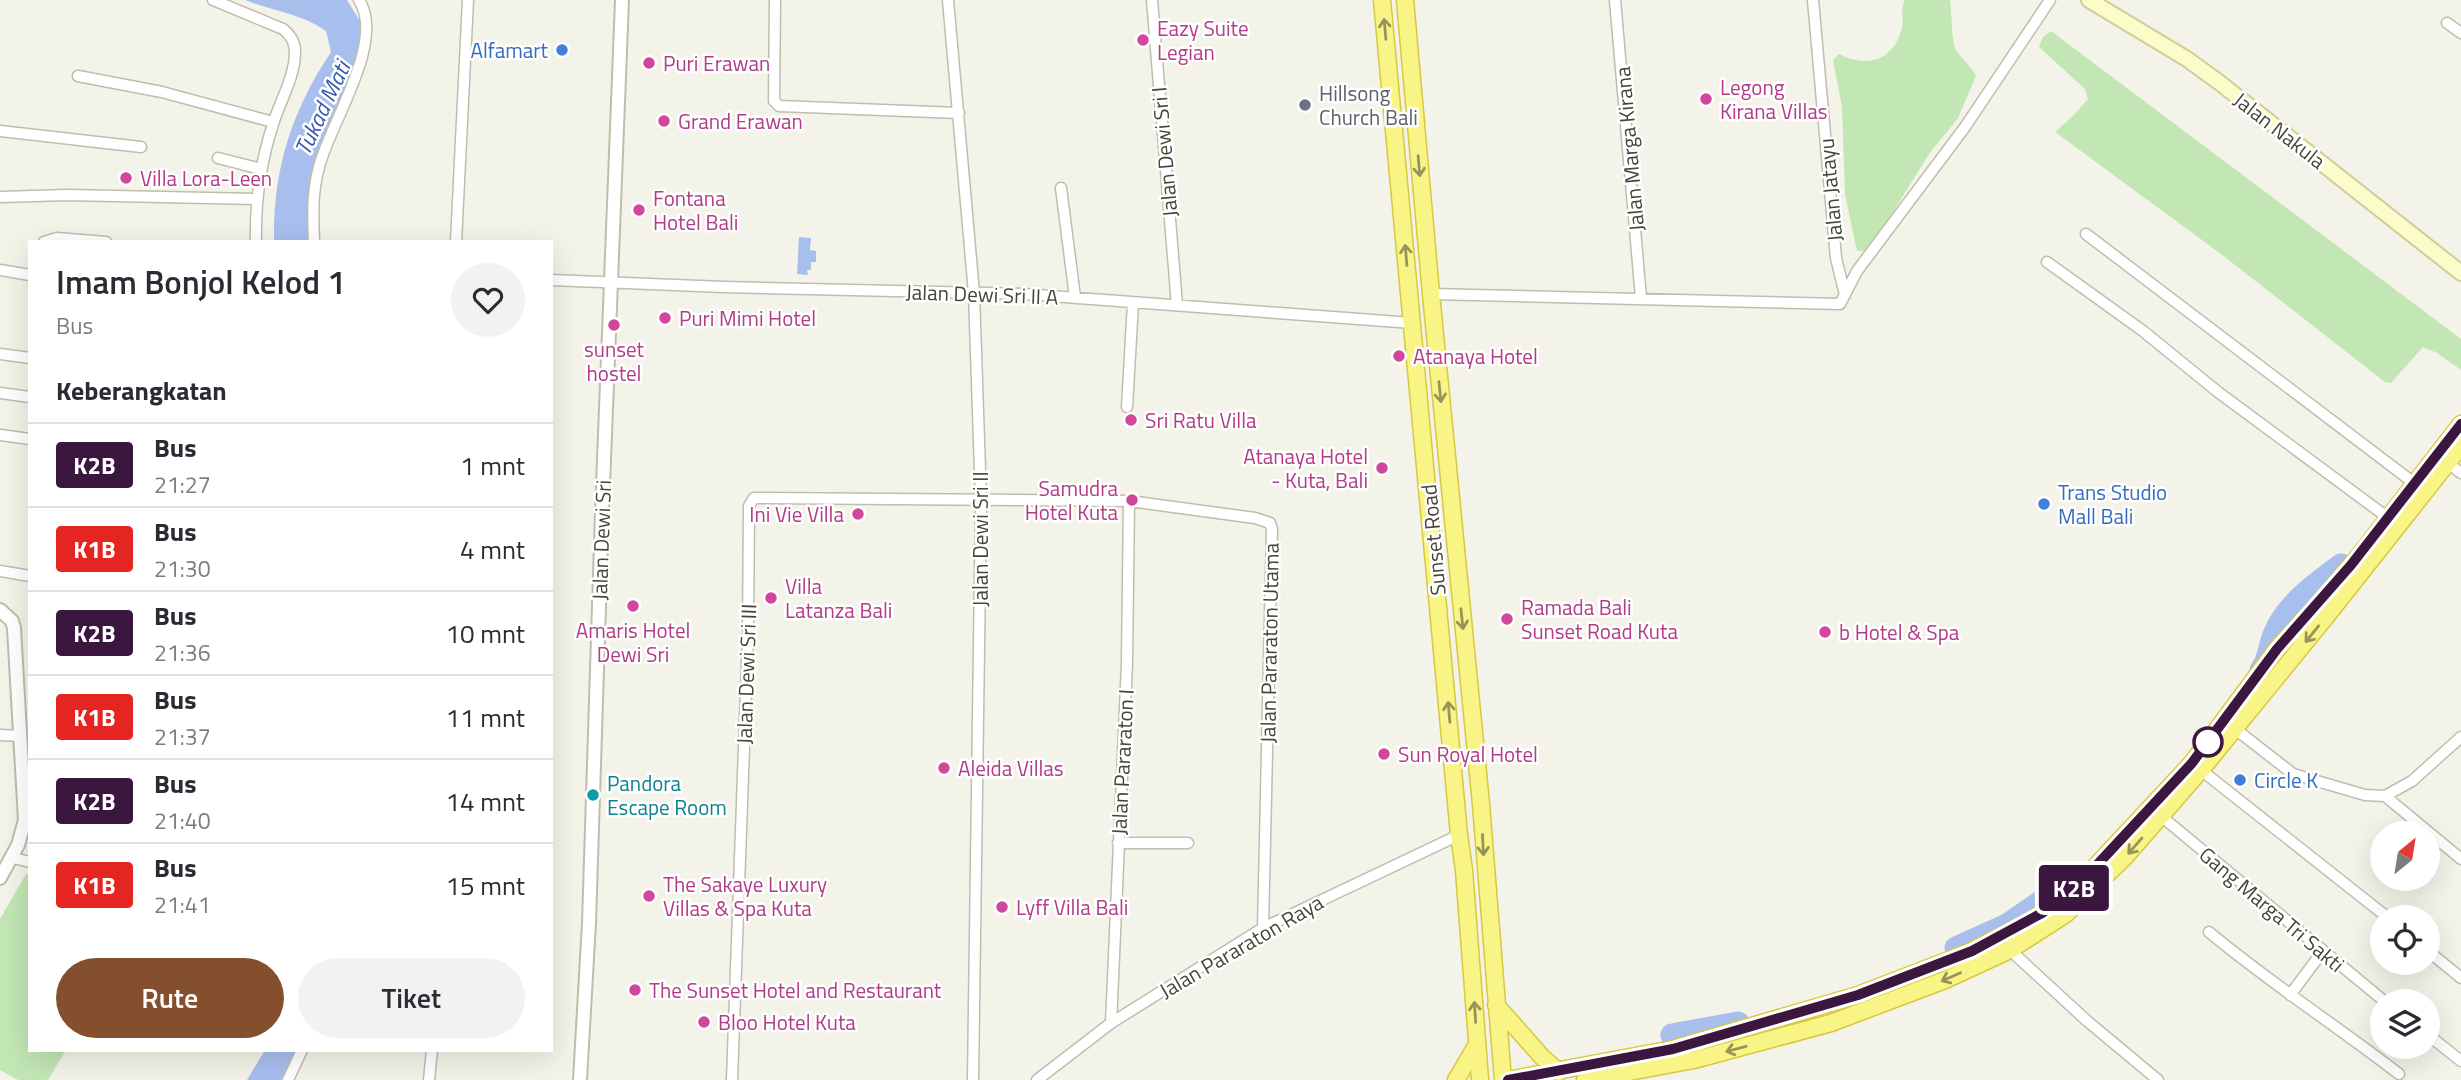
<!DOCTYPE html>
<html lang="id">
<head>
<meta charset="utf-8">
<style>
  :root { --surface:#fff; --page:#f2f2f3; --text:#2b2b33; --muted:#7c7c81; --line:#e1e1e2; --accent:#844f2c }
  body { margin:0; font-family:"Titillium Web",sans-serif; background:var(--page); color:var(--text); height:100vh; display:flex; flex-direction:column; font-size:26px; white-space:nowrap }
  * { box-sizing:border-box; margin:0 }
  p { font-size:23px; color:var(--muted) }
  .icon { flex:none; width:38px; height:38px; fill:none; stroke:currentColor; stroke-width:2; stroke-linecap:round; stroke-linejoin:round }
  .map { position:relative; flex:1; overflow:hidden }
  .details { position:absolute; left:28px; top:240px; width:525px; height:812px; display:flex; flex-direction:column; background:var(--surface); border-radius:0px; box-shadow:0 7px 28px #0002 }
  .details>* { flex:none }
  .badge { padding:0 14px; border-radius:5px; font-size:24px; line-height:46px }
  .needle { width:46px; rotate:30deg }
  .fabs { position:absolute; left:2370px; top:821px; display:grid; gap:14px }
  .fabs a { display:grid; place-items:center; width:70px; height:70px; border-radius:50%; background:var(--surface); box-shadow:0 7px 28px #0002; font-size:35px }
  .map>.badge { position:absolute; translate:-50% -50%; box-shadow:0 0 0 4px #fff }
  h2 { padding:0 28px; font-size:26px; line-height:63px }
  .round { display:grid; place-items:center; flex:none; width:74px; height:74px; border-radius:37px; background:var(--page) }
  .head { display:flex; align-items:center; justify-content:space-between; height:119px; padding:0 28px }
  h1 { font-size:33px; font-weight:600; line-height:52px }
  .cta { display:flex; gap:14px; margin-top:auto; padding:14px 28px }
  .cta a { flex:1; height:80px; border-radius:42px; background:var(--accent); color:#fff; font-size:28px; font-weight:600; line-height:80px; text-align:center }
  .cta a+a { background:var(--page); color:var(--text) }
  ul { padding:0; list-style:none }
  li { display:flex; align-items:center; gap:21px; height:84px; padding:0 28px; border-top:2px solid var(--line) }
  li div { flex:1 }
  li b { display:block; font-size:26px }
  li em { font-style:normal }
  li .badge { min-width:77px; font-weight:700; text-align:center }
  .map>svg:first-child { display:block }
</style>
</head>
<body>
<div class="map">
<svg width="2461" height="1080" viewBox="0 0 2461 1080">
  <rect width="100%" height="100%" fill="#f4f3e9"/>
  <path fill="#c2e6b4" d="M 1905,0 L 1950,0 C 1952,12 1951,40 1956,50 C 1962,60 1970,64 1976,76 L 1958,118 L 1929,154 L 1875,241 L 1869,251 L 1857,251 L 1845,194 L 1842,107 L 1833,60 L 1839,54 C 1867,69 1895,60 1902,27 C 1904,17 1900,9 1905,0 Z
    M 2051,31 L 2461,339 L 2461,370 L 2437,353 L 2423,347 L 2391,383 L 2385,382 L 2221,254 L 2055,132 L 2073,116 L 2088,99 L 2085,89 L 2039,47 L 2043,37 Z
    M 26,874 L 30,876 L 30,1050 L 66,1050 L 48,1080 L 18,1080 L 0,1070 L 0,919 Z"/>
  <path fill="#a8beed" d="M 245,0 L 347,0 L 360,21 L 361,51 L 314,161 L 307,221 L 308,241 L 274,241 C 273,170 291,112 331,52 L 326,31 C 302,14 272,11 245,0 Z
    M 799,237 L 811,238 L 810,250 L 816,251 L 816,262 L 811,262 L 811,270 L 807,270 L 808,275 L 797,274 Z
    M 265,1050 L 296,1050 L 281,1080 L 247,1080 Z"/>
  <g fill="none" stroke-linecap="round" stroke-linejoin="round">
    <path stroke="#a8beed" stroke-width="23" d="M 2261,670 C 2269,660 2269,647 2274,635 C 2285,605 2317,583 2341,565
      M 1956,948 L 2007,925 L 2049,896
      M 1672,1035 L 1738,1023"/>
    <defs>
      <path id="minor" d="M 213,0 L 283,29 C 291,36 295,42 295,52 C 295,77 280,101 273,124 C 260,164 255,200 256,242
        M 775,0 L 774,101 L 779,106 L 959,113
        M 948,0 L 974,293 L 981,501 L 973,1080
        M 1152,0 L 1177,305
        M 1615,0 L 1641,298
        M 1813,0 L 1836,258 L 1845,295
        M 2447,23 L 2461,33
        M 78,76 L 162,92 L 273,122
        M 0,131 L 141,147
        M 218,158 L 261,169
        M 1061,188 L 1075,297
        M 0,197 L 67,195 L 256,199
        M 2086,234 L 2414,483
        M 44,242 L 57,238 L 106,242
        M 314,242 C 313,216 312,192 319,167 C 330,123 386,42 359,0
        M 456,242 L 468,0
        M 2047,262 L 2143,331 L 2218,392 L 2387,517
        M 0,270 L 30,275
        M 551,280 L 724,287 L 1024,294 L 1412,323
        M 1431,294 L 1840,304 L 1857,271 L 1965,127 L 2050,0
        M 0,354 L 30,358
        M 0,393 L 30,397
        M 1127,407 L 1133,303
        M 0,435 L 30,439
        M 2448,463 L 2461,473
        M 0,571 L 30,576
        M 2234,728 L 2293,774 L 2365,795 L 2385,796 L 2412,781 L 2461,737
        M 0,735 L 21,736
        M 2201,770 L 2387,917
        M 2385,796 L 2461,859
        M 2161,816 L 2384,1001
        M 1118,843 L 1188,843
        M 13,858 L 30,862
        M 2209,932 C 2270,983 2337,1026 2399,1074
        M 2010,950 L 2086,1020 L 2158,1080
        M 2427,950 L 2461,978
        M 2290,995 L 2323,951
        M 1111,1023 L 1127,663 L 1129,501
        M 2427,1034 L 2461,1061
        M 288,1080 L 302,1050
        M 429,1080 L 432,1050
        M 732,1080 L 748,636 L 749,506 L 754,498 L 1129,501 L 1255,518 L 1270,523 L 1272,529 L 1263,928
        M 1037,1080 L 1111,1023 L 1263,928 L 1459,835"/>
      <path id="tertiary" d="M 0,610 L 12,621 L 14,628 L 25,820 L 18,845 L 0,878
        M 580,1080 L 589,923 L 602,511 L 622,0"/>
      <path id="secondary" d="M 2089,0 L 2187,59 L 2220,83 L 2461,273"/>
      <path id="trunk" d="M 1382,0 L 1459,835 L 1464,870 L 1480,1080
        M 1405,0 L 1431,294 L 1481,804 L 1503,1080
        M 1496,1005 L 1542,1057 L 1559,1072
        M 1456,1080 L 1476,1046
        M 1508,1080 L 1673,1049 L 1858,995 L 1972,951 L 2029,922 L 2055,904 L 2082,881 L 2192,763 L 2277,649 L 2320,603 L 2362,552 L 2461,424
        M 1585,1080 L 1694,1060 L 1831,1023 L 1945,980 L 2010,950 L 2066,914 L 2125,857 L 2201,770 L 2329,613 L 2461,446"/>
    </defs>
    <use href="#minor" stroke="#bfbeac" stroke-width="13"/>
    <use href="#tertiary" stroke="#bfbeac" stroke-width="16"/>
    <use href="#secondary" stroke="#cece98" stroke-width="18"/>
    <use href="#trunk" stroke="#d7c840" stroke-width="19"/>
    <use href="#minor" stroke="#fff" stroke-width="10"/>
    <use href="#tertiary" stroke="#fff" stroke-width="12"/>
    <use href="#secondary" stroke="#fbfcca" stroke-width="14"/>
    <use href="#trunk" stroke="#f9f486" stroke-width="16"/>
  </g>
  <defs><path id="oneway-shaft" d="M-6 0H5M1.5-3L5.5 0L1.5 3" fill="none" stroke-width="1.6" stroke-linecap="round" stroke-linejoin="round" transform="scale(1.75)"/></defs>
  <g stroke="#97945b">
    <use href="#oneway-shaft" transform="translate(1385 29) rotate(-95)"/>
    <use href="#oneway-shaft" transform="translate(1419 166) rotate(85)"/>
    <use href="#oneway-shaft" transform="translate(1406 255) rotate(-95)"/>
    <use href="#oneway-shaft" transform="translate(1440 392) rotate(84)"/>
    <use href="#oneway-shaft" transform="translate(1462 619) rotate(84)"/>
    <use href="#oneway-shaft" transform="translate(2312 634) rotate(129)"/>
    <use href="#oneway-shaft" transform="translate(1449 712) rotate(-95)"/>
    <use href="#oneway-shaft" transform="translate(1483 845) rotate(87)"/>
    <use href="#oneway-shaft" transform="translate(2135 846) rotate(131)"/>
    <use href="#oneway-shaft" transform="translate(1951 977) rotate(156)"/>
    <use href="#oneway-shaft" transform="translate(1475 1012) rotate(-94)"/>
    <use href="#oneway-shaft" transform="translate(1736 1049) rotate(165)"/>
  </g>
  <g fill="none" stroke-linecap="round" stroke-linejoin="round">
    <defs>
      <path id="line" d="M 1508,1080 L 1673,1049 L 1858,995 L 1972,951 L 2042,913 L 2082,881 L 2192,763 L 2277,649 L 2351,565 L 2461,424"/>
    </defs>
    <use href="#line" stroke="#fff" stroke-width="16"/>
    <use href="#line" stroke="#3b163f" stroke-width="10"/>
  </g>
  <g fill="#d1479c" stroke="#fff" stroke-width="2.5">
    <circle cx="1143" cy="40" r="7"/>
    <circle cx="649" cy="63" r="7"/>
    <circle cx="1706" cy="99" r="7"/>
    <circle cx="664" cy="121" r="7"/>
    <circle cx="126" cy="178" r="7"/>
    <circle cx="639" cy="210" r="7"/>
    <circle cx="665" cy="318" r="7"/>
    <circle cx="614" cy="325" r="7"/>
    <circle cx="1399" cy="356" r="7"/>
    <circle cx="1131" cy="420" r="7"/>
    <circle cx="1382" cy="468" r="7"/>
    <circle cx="1132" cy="500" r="7"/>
    <circle cx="858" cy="514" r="7"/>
    <circle cx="771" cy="598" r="7"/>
    <circle cx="633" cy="606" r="7"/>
    <circle cx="1507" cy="619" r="7"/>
    <circle cx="1825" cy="632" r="7"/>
    <circle cx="1384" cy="754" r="7"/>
    <circle cx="944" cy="768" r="7"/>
    <circle cx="649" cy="896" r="7"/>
    <circle cx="1002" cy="907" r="7"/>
    <circle cx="635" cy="990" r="7"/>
    <circle cx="704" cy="1022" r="7"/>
  </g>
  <g fill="#3f7fe0" stroke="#fff" stroke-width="2.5">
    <circle cx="562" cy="50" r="7"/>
    <circle cx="2044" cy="504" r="7"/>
    <circle cx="2240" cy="780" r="7"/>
  </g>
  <circle fill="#6b7280" stroke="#fff" stroke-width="2.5" cx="1305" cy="105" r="7"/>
  <circle fill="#fff" stroke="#3b163f" stroke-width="3.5" cx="2208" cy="742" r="14"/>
  <circle fill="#0f9aa8" stroke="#fff" stroke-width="2.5" cx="593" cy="795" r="7"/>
  <g text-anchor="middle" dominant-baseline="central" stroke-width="5" stroke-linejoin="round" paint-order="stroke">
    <g font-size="21" fill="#b23c85" stroke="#fff" text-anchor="start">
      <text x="1157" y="28">Eazy Suite<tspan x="1157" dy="24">Legian</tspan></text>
      <text x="663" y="63">Puri Erawan</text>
      <text x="1720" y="87">Legong<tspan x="1720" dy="24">Kirana Villas</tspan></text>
      <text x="678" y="121">Grand Erawan</text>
      <text x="140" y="178">Villa Lora-Leen</text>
      <text x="653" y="198">Fontana<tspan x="653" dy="24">Hotel Bali</tspan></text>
      <text x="679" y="318">Puri Mimi Hotel</text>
      <text x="614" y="349" text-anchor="middle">sunset<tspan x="614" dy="24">hostel</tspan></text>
      <text x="1413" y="356">Atanaya Hotel</text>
      <text x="1145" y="420">Sri Ratu Villa</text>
      <text x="1368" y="456" text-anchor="end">Atanaya Hotel<tspan x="1368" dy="24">- Kuta, Bali</tspan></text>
      <text x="1118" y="488" text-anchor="end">Samudra<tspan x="1118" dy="24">Hotel Kuta</tspan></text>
      <text x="844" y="514" text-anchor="end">Ini Vie Villa</text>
      <text x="785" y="586">Villa<tspan x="785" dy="24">Latanza Bali</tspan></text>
      <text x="1521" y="607">Ramada Bali<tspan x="1521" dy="24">Sunset Road Kuta</tspan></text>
      <text x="633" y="630" text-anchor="middle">Amaris Hotel<tspan x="633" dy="24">Dewi Sri</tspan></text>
      <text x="1839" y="632">b Hotel &amp; Spa</text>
      <text x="1398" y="754">Sun Royal Hotel</text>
      <text x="958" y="768">Aleida Villas</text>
      <text x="663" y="884">The Sakaye Luxury<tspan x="663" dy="24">Villas &amp; Spa Kuta</tspan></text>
      <text x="1016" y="907">Lyff Villa Bali</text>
      <text x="649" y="990">The Sunset Hotel and Restaurant</text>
      <text x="718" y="1022">Bloo Hotel Kuta</text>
    </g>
    <g font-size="21" fill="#366cbe" stroke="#fff" text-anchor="start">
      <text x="548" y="50" text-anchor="end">Alfamart</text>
      <text x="2058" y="492">Trans Studio<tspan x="2058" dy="24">Mall Bali</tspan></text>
      <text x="2254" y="780">Circle K</text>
    </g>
    <g font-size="21" fill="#5b616d" stroke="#fff" text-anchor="start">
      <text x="1319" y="93">Hillsong<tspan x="1319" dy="24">Church Bali</tspan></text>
    </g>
    <g font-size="21" fill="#474538" stroke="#fff">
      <text transform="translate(2280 130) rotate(38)">Jalan Nakula</text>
      <text transform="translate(1629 149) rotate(-95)">Jalan Marga Kirana</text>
      <text transform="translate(1164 152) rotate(-95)">Jalan Dewi Sri I</text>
      <text transform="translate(1830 190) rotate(-95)">Jalan Jatayu</text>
      <text transform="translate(982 294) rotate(2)">Jalan Dewi Sri II A</text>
      <text transform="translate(980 539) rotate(-90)">Jalan Dewi Sri II</text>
      <text transform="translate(601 540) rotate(-88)">Jalan Dewi Sri</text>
      <text transform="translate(1433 540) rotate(-95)">Sunset Road</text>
      <text transform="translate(1269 643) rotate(-89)">Jalan Pararaton Utama</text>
      <text transform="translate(746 674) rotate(-88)">Jalan Dewi Sri III</text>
      <text transform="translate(1122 762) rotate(-87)">Jalan Pararaton I</text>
      <text transform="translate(2272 909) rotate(40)">Gang Marga Tri Sakti</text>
      <text transform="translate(1241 946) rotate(-30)">Jalan Pararaton Raya</text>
    </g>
    <g font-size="21" fill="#0d838f" stroke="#fff" text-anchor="start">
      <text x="607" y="783">Pandora<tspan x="607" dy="24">Escape Room</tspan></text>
    </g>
    <g font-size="23" font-style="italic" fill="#355aaf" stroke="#fff">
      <text transform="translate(322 108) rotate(-65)">Tukad Mati</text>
    </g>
  </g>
</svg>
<div class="fabs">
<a><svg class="needle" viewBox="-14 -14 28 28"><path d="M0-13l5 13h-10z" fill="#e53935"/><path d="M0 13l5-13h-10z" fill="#7c7c81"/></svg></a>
<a><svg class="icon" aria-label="locate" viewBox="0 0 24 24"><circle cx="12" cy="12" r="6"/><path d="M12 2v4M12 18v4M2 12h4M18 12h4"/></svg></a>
<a><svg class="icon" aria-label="layers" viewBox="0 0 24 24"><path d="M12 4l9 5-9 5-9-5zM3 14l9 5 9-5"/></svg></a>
</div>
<b class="badge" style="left:2074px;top:888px;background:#3b163f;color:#fff">K2B</b>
<section class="details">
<div class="head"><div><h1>Imam Bonjol Kelod 1</h1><p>Bus</p></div><a class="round"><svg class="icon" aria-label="heart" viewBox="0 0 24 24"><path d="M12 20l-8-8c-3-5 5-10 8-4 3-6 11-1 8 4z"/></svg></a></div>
<h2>Keberangkatan</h2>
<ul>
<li><span class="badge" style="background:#3b163f;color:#fff">K2B</span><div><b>Bus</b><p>21:27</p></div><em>1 mnt</em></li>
<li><span class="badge" style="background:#e52522;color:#fff">K1B</span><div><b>Bus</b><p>21:30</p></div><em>4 mnt</em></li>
<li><span class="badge" style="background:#3b163f;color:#fff">K2B</span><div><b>Bus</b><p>21:36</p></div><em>10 mnt</em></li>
<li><span class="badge" style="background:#e52522;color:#fff">K1B</span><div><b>Bus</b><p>21:37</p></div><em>11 mnt</em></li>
<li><span class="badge" style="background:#3b163f;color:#fff">K2B</span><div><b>Bus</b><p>21:40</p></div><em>14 mnt</em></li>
<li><span class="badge" style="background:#e52522;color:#fff">K1B</span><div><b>Bus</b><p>21:41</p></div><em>15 mnt</em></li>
</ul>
<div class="cta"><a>Rute</a><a>Tiket</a></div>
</section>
</div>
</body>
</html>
